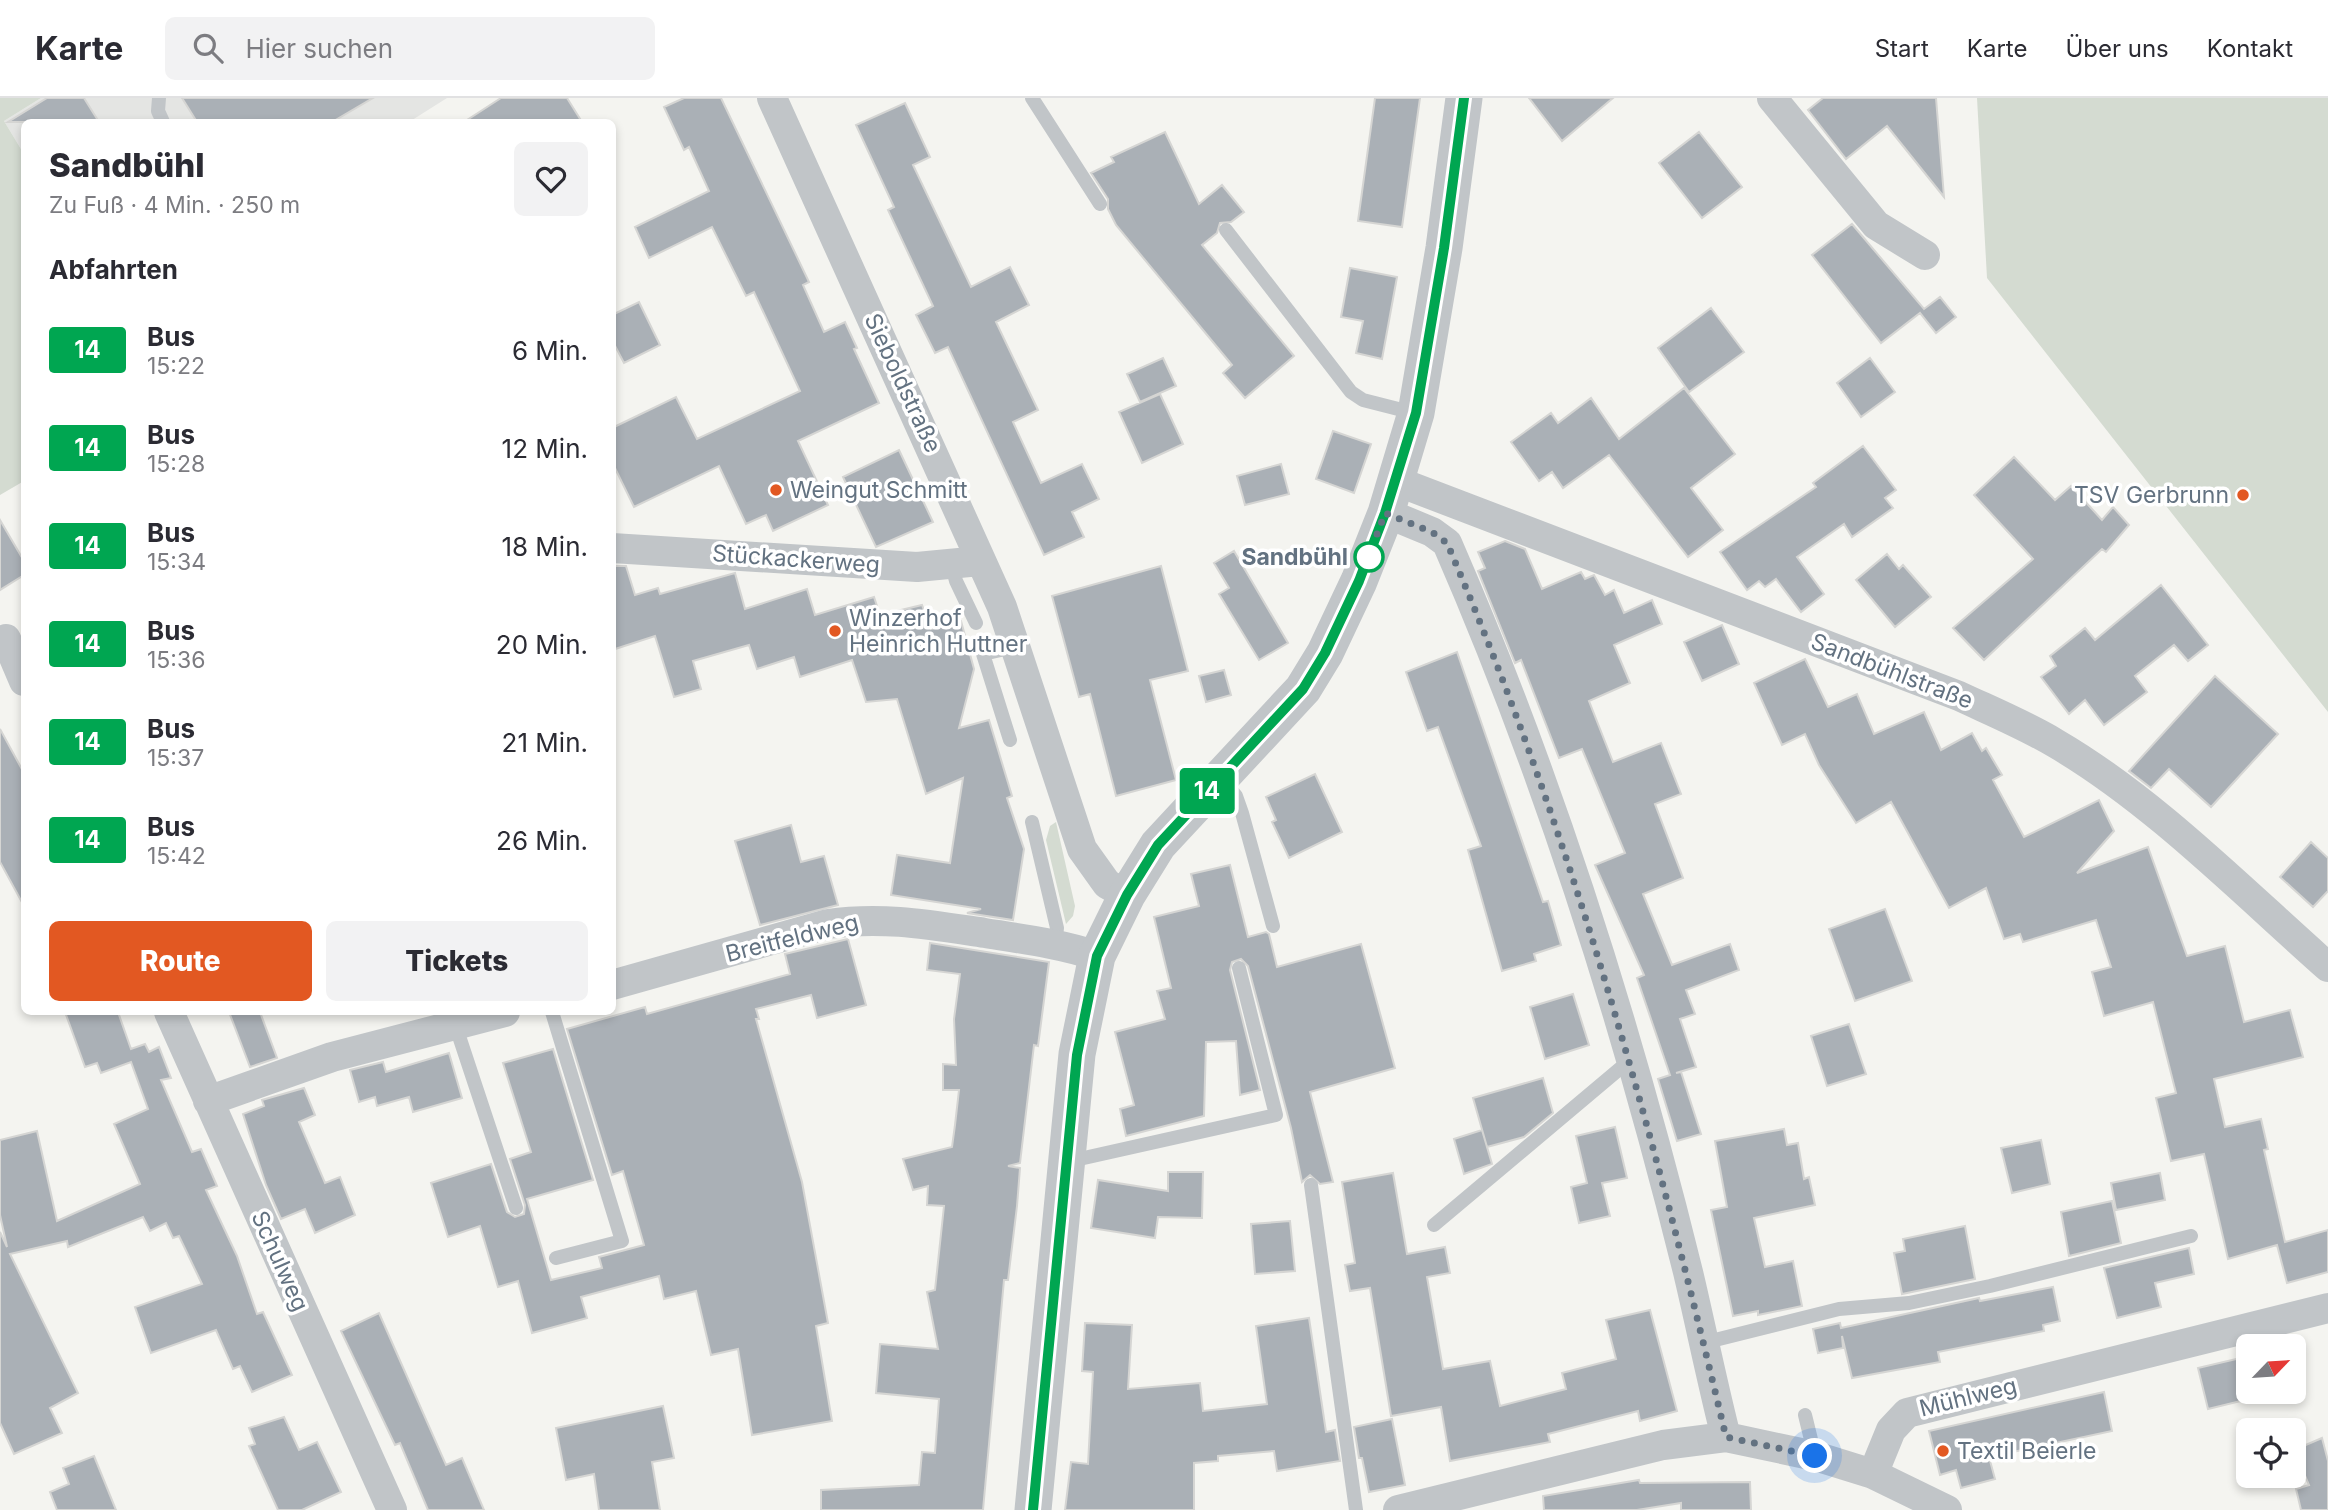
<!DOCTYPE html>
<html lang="de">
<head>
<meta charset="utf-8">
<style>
  :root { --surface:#fff; --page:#f2f2f3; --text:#2b2b33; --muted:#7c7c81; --line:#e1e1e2; --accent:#e25822 }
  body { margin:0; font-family:Inter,sans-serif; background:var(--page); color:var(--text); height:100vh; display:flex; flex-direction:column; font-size:26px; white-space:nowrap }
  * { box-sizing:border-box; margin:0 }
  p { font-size:23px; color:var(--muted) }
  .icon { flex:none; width:38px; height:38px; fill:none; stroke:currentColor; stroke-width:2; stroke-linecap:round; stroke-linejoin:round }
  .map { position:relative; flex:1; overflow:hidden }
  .panel { position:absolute; left:21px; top:21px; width:595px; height:896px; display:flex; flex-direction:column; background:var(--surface); border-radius:10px; box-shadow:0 4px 10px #0003 }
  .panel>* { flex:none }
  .badge { padding:0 14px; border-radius:5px; font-size:24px; line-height:46px }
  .needle { width:46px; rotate:65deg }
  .controls { position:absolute; left:2236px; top:1236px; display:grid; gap:14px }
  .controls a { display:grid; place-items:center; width:70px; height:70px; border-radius:10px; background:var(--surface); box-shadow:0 4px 10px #0003; font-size:35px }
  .you { position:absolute; width:35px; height:35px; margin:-18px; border:5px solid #fff; border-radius:50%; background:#1a73e8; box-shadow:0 0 0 10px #1a73e833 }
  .map>.badge { position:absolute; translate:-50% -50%; box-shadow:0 0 0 4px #fff }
  h2 { padding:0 28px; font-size:26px; line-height:63px }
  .round { display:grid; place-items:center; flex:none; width:74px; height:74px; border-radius:10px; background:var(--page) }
  .summary { display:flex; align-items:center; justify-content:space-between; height:119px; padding:0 28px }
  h1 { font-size:33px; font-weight:800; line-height:52px }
  .button { display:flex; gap:14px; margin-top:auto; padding:14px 28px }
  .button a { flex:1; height:80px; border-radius:10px; background:var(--accent); color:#fff; font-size:28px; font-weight:800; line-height:80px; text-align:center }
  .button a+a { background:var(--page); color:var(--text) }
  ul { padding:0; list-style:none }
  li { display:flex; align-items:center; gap:21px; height:98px; padding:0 28px }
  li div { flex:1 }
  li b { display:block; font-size:26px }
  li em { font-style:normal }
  li .badge { min-width:77px; font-weight:700; text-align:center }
  header { display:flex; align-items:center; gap:42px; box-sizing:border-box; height:98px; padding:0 35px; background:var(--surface); border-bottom:2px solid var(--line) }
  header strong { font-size:33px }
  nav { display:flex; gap:38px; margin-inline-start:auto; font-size:24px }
  .search { width:490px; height:63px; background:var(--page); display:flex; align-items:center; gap:18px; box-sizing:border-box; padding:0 24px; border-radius:10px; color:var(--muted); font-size:26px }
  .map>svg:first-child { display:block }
</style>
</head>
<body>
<header>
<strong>Karte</strong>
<div class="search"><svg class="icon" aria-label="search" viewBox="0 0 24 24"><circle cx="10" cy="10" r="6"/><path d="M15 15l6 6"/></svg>Hier suchen</div>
<nav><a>Start</a><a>Karte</a><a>Über uns</a><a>Kontakt</a></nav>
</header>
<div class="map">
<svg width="2328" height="1412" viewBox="0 0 2328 1412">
  <rect width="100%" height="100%" fill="#f4f4f0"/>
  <path fill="#e4e5e3" d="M 41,0 L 447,0 L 409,24 L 24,24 L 24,56 L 4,23 Z"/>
  <path fill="#d4dbd1" d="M 0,0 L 41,0 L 4,23 L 24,56 L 24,383 L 0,397 Z
    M 1977,0 L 2328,0 L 2328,614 L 1987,180 Z
    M 1056,724 L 1075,808 L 1073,818 L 1066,826 L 1046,742 L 1050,728 Z"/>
  <path fill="#aab0b6" stroke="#d5d5d3" stroke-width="2" d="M 47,0 L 84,0 L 99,24 L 8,24 Z
    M 182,0 L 373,0 L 332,24 L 197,24 Z
    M 501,0 L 567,0 L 582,24 L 464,24 Z
    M 684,0 L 721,0 L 809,184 L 803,187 L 824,234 L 845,224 L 857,250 L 854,251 L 879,305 L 798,343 L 828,407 L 773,433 L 766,417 L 746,426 L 719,368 L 634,409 L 612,364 L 612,330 L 676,299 L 697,341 L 800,293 L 754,194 L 746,198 L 712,129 L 649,160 L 635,129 L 709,93 L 689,49 L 684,52 L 664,9 Z
    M 1375,0 L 1420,0 L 1402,129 L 1358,123 Z
    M 1529,0 L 1613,0 L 1562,43 Z
    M 1823,0 L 1936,0 L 1944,99 L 1887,28 L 1846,61 L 1808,12 Z
    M 905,5 L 930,59 L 913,67 L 971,189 L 1010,169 L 1029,207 L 996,224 L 1038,312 L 1013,324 L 1041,385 L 1082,366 L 1099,401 L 1072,414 L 1084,439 L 1044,457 L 948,249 L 935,255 L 916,217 L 933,208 L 888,112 L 894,109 L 856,27 Z
    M 1165,34 L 1199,106 L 1222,87 L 1244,114 L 1231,124 L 1220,125 L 1217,135 L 1202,147 L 1294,258 L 1245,300 L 1223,275 L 1232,267 L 1116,127 L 1108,111 L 1108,101 L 1091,75 L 1114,64 L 1111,59 Z
    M 1699,34 L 1742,89 L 1702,120 L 1659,65 Z
    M 1852,126 L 1924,211 L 1940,199 L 1956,219 L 1936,235 L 1920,215 L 1881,245 L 1812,157 Z
    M 1350,170 L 1397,179 L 1382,261 L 1356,255 L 1363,223 L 1341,219 Z
    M 639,204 L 660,247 L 624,265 L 612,242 L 612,217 Z
    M 1711,210 L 1744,254 L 1689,294 L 1658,250 Z
    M 1163,260 L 1176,288 L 1140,304 L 1127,276 Z
    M 1870,260 L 1895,294 L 1861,319 L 1837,285 Z
    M 1684,290 L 1735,356 L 1691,390 L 1723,432 L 1688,459 L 1609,357 L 1563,390 L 1552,374 L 1539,383 L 1511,344 L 1551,315 L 1558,325 L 1591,300 L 1619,341 Z
    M 1160,296 L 1183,346 L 1142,365 L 1119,314 Z
    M 1333,333 L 1371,346 L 1354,395 L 1316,381 Z
    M 1863,348 L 1896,392 L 1885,400 L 1893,410 L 1852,439 L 1844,426 L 1797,459 L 1824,496 L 1801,514 L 1776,481 L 1765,489 L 1759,483 L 1747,492 L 1720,454 L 1816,389 L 1813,385 Z
    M 899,352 L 933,424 L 876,449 L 843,379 Z
    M 2014,359 L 2055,402 L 2071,388 L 2102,422 L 2113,409 L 2129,427 L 2106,454 L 2102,451 L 1984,562 L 1953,530 L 2033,461 L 1974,397 Z
    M 1281,366 L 1289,396 L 1245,407 L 1237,378 Z
    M 0,422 L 24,463 L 24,477 L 0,492 Z
    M 1505,443 L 1525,451 L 1542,491 L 1581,474 L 1585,481 L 1594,477 L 1605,497 L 1614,492 L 1624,515 L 1652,502 L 1662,526 L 1614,547 L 1630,585 L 1589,603 L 1613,664 L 1661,645 L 1681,696 L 1655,706 L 1683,780 L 1643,796 L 1672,867 L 1730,846 L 1739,872 L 1686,892 L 1695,916 L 1680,921 L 1696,969 L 1676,975 L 1681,974 L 1701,1036 L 1677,1043 L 1658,981 L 1670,977 L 1637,880 L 1644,877 L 1595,767 L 1625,755 L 1582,651 L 1559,660 L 1521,562 L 1515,565 L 1478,473 L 1485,470 L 1478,454 Z
    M 1234,453 L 1288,545 L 1259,562 L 1219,496 L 1229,490 L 1214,465 Z
    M 1887,456 L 1899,471 L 1903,467 L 1931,499 L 1895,529 L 1856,482 Z
    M 612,468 L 626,468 L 635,497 L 658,490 L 660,496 L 735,475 L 745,511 L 807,491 L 815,517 L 874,499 L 880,517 L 922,507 L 931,531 L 961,523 L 974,571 L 959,630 L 989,622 L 1012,698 L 1007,700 L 1024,751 L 1013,822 L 967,815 L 981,811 L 891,797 L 897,757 L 950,765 L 963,680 L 926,696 L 897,601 L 866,604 L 852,562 L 800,579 L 794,559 L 757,571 L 749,547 L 693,563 L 701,591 L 674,599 L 655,538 L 612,552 Z
    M 1161,468 L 1188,573 L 1150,582 L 1176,682 L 1116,698 L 1090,596 L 1079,599 L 1052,498 Z
    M 2161,487 L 2208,547 L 2188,563 L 2174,547 L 2135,578 L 2147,594 L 2104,627 L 2085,602 L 2069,616 L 2041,579 L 2056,568 L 2050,558 L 2085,530 L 2095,542 Z
    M 1722,527 L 1739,566 L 1702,583 L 1684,544 Z
    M 1457,554 L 1543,804 L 1548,803 L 1561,847 L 1534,856 L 1536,863 L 1502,873 L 1468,752 L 1481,748 L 1438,629 L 1427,633 L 1406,574 Z
    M 1805,561 L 1828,609 L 1857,596 L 1874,636 L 1924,614 L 1941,652 L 1972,635 L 1982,653 L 1986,650 L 2002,677 L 1993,682 L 2024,739 L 2099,702 L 2114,733 L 2077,775 L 2148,749 L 2187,858 L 2225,848 L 2244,924 L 2290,912 L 2303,959 L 2214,981 L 2225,1029 L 2261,1021 L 2268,1051 L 2264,1052 L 2285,1144 L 2328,1132 L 2328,1174 L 2287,1185 L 2277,1147 L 2228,1161 L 2204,1056 L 2171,1063 L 2156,1000 L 2176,995 L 2153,904 L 2104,918 L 2092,874 L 2111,869 L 2096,822 L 2023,844 L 2020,836 L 2004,841 L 1986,790 L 1949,810 L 1891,704 L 1856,725 L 1819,667 L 1805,636 L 1782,647 L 1754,585 Z
    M 1224,572 L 1231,597 L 1206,604 L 1199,578 Z
    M 2215,578 L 2278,636 L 2211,709 L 2169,671 L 2151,690 L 2129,673 Z
    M 0,631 L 24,675 L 24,808 L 0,764 Z
    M 1315,676 L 1342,734 L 1289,760 L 1272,724 L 1276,722 L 1266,699 Z
    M 791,727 L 801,764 L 824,758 L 838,807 L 760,827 L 735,743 Z
    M 2311,744 L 2328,760 L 2328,793 L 2313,809 L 2280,779 Z
    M 1230,767 L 1248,839 L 1266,834 L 1269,836 L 1277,869 L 1361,846 L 1395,970 L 1310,994 L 1333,1084 L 1320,1086 L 1310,1077 L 1302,1084 L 1291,1030 L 1248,868 L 1241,861 L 1232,864 L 1230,872 L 1260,992 L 1240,997 L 1236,943 L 1206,944 L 1204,1018 L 1126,1038 L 1120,1011 L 1134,1007 L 1115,934 L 1165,921 L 1157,893 L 1171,890 L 1154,819 L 1199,808 L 1191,776 Z
    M 1885,811 L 1912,883 L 1855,903 L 1829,831 Z
    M 848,841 L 866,907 L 817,920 L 811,897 L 756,911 L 759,921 L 756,921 L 802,1084 L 828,1225 L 816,1228 L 832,1323 L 752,1337 L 738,1251 L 711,1257 L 696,1193 L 664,1201 L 659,1178 L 581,1199 L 587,1220 L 532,1235 L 518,1183 L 498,1189 L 480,1128 L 448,1139 L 431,1085 L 491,1066 L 507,1114 L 515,1119 L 524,1116 L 525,1107 L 510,1061 L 531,1054 L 503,965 L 553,951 L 593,1082 L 527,1101 L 551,1182 L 602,1170 L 599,1159 L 644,1147 L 623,1073 L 612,1077 L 567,931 L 645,909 L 647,916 L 790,876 L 785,856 Z
    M 930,845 L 1049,864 L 1038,948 L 1034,947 L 1020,1065 L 1008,1068 L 1020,1070 L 1017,1108 L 1008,1182 L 1004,1182 L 983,1412 L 821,1412 L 821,1392 L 919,1387 L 922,1354 L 935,1355 L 939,1301 L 876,1295 L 880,1246 L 938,1251 L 927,1194 L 935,1192 L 944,1108 L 927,1107 L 928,1088 L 913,1092 L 903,1061 L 952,1049 L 955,1027 L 959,992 L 943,992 L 943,966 L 956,967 L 954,921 L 960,876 L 927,872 Z
    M 1573,896 L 1589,947 L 1545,961 L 1530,909 Z
    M 65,914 L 118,914 L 131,951 L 145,946 L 149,954 L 159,949 L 171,980 L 161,982 L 192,1054 L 201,1051 L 217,1088 L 206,1092 L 237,1158 L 257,1216 L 263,1214 L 292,1277 L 252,1294 L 240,1268 L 233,1271 L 216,1232 L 151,1255 L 135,1209 L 202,1186 L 179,1138 L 173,1140 L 166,1125 L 150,1133 L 143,1119 L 68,1149 L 67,1143 L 10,1156 L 78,1295 L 50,1310 L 62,1335 L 14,1356 L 0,1325 L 0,1134 L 7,1149 L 0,1117 L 0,1042 L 37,1033 L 57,1123 L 140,1086 L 114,1026 L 148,1011 L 131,964 L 101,975 L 97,965 L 85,969 Z
    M 229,914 L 260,914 L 277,960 L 250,969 Z
    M 1849,926 L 1866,976 L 1827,988 L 1811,938 Z
    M 449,955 L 462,1000 L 413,1014 L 409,999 L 377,1008 L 375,999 L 359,1004 L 350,972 L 383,964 L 386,974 Z
    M 1543,980 L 1553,1015 L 1524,1039 L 1487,1049 L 1473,1000 Z
    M 304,990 L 315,1017 L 299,1024 L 325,1085 L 340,1079 L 355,1117 L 315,1135 L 305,1111 L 281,1121 L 266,1087 L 243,1016 L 264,1008 L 262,1002 Z
    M 1615,1029 L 1627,1080 L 1602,1085 L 1610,1118 L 1579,1125 L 1571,1089 L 1587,1085 L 1576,1038 Z
    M 1784,1031 L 1787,1047 L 1798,1045 L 1804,1081 L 1809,1079 L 1815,1107 L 1754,1120 L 1765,1169 L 1793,1163 L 1802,1208 L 1758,1217 L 1758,1213 L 1733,1218 L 1711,1112 L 1727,1109 L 1715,1043 Z
    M 1482,1032 L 1492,1066 L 1464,1076 L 1454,1041 Z
    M 2041,1042 L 2050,1086 L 2012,1095 L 2001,1050 Z
    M 1168,1074 L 1203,1074 L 1202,1120 L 1158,1119 L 1155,1140 L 1091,1130 L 1098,1082 L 1168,1093 Z
    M 1393,1075 L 1407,1156 L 1445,1149 L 1450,1175 L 1427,1179 L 1443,1271 L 1490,1263 L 1500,1308 L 1566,1291 L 1562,1275 L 1616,1261 L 1606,1222 L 1650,1212 L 1677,1313 L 1640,1323 L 1638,1313 L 1548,1336 L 1550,1344 L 1450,1363 L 1441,1309 L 1391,1318 L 1370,1190 L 1350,1193 L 1345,1167 L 1355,1165 L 1342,1084 Z
    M 2160,1075 L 2165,1102 L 2116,1112 L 2111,1085 Z
    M 2112,1103 L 2121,1145 L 2069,1158 L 2061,1114 Z
    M 1290,1123 L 1295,1173 L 1255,1176 L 1251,1126 Z
    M 1965,1128 L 1975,1181 L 1902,1196 L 1894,1155 L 1905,1153 L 1903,1141 Z
    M 2189,1150 L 2194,1176 L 2155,1185 L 2161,1209 L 2117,1220 L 2104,1170 Z
    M 2053,1189 L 2060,1223 L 2043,1227 L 2044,1233 L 1938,1254 L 1940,1264 L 1852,1280 L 1842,1238 L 1843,1250 L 1818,1255 L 1813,1231 L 1840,1225 L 1841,1230 L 1979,1200 L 1980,1203 Z
    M 379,1215 L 446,1367 L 462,1360 L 484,1412 L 428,1412 L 400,1345 L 395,1347 L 341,1233 Z
    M 1309,1220 L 1326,1334 L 1335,1332 L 1340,1363 L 1277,1373 L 1274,1353 L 1218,1358 L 1218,1363 L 1194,1365 L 1194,1412 L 1065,1412 L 1071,1364 L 1088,1366 L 1093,1274 L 1082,1273 L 1085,1225 L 1132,1227 L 1128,1291 L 1200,1285 L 1203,1313 L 1267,1306 L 1256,1228 Z
    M 2249,1258 L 2249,1301 L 2208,1311 L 2198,1270 Z
    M 2104,1294 L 2112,1333 L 1989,1359 L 1995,1381 L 1961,1390 L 1956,1372 L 1940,1377 L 1929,1333 Z
    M 663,1308 L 674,1360 L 652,1364 L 660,1412 L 599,1412 L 594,1376 L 566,1382 L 556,1330 Z
    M 284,1319 L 299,1352 L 317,1344 L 341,1394 L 302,1412 L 278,1412 L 249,1348 L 255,1346 L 249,1330 Z
    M 1392,1321 L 1405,1387 L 1369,1394 L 1362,1360 L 1359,1360 L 1354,1329 Z
    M 2322,1340 L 2328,1363 L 2328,1412 L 2301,1412 L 2296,1391 L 2309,1387 L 2294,1352 Z
    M 94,1358 L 116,1412 L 57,1412 L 50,1394 L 69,1386 L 63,1370 Z
    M 1639,1382 L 1640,1385 L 1750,1384 L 1751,1412 L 1681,1412 L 1681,1405 L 1637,1412 L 1544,1412 L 1543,1398 Z"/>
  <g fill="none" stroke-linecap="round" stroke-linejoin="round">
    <path stroke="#c1c5c8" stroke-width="14" d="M 159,0 L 158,13 L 163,24
      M 1032,0 L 1100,106
      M 1226,132 L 1351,294 L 1363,302 L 1414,315
      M 952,468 L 956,483 L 976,525
      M 1010,642 L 983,556 L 1014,549
      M 1221,680 L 1236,698 L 1242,715 L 1273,828
      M 1032,724 L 1057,830 L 1055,847
      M 552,914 L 622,1143 L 556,1160
      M 455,926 L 516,1110
      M 1066,1064 L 1276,1017 L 1239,870
      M 1311,1087 L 1356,1412
      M 1434,1127 L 1629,963
      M 1703,1245 L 1839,1211 L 1909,1205 L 1990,1188 L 2191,1138
      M 1805,1317 L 1815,1358"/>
    <path stroke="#c1c5c8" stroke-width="30" d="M 772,0 L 1002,509 L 1082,751 L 1107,786 L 1127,797
      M 1772,0 L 1876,127 L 1925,157
      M 1396,383 L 1959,598 C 1991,613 2025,627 2055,645 C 2153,702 2243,794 2328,869
      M 1386,415 L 1432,434 L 1447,445 C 1549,679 1627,927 1688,1174 C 1701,1229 1712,1284 1726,1339
      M 612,450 L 917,469 L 980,463
      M 6,541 L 24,583
      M 612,887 L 828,826 C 883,818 931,827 985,835 C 1023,841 1061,846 1097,858
      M 169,914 L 392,1412
      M 208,1003 L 332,959 L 505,914
      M 1873,1376 L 1891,1332 L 1907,1315 L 2328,1210
      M 1398,1412 L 1663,1347 L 1726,1339 L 1815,1358 L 1873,1376 L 1947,1412"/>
    <path stroke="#c1c5c8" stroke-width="37" d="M 1033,1412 L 1077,956 L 1097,858 L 1127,797 L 1158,747 L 1303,591 L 1325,555 L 1359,483 L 1386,415 L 1416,315 L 1444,150 L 1464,0"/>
  </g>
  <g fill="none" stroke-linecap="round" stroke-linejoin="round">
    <defs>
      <path id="line" d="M 1033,1412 L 1077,957 L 1097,858 L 1127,797 L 1158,747 L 1303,591 L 1325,555 L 1359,483 L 1385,415 L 1416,315 L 1444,150 L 1464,0"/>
    </defs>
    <use href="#line" stroke="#fff" stroke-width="16"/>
    <use href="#line" stroke="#00a651" stroke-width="10"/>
    <path stroke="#637281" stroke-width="7" stroke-dasharray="0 12.6" d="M 1369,459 L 1366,465 L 1385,415 L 1432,434 L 1447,445 C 1571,733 1654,1035 1726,1339 L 1815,1358"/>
  </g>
  <g fill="#e25822" stroke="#fff" stroke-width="2.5">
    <circle cx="776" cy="392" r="7"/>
    <circle cx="2243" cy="397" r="7"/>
    <circle cx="835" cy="533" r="7"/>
    <circle cx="1943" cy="1353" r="7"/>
  </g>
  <circle fill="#fff" stroke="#00a651" stroke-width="3.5" cx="1369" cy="459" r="14"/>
  <g text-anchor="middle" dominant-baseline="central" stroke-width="7" stroke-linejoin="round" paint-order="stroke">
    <g font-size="23" fill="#637281" stroke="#fff">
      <text transform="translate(903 285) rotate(65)">Sieboldstraße</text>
      <text transform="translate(796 461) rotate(4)">Stückackerweg</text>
      <text transform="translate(1892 573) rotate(21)">Sandbühlstraße</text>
      <text transform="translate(792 840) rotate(-14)">Breitfeldweg</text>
      <text transform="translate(280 1163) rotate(66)">Schulweg</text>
      <text transform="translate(1968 1299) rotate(-14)">Mühlweg</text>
    </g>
    <g font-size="23" fill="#637281" stroke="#fff" text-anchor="start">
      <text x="790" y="392">Weingut Schmitt</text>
      <text x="2229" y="397" text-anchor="end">TSV Gerbrunn</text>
      <text x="849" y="520">Winzerhof<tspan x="849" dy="26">Heinrich Huttner</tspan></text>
      <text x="1957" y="1353">Textil Beierle</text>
    </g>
    <g font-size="23" font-weight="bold" fill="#637281" stroke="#fff" text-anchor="end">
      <text x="1348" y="459">Sandbühl</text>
    </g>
  </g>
</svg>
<div class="controls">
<a><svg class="needle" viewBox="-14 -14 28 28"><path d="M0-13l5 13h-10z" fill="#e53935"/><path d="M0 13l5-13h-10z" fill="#7c7c81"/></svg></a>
<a><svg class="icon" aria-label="locate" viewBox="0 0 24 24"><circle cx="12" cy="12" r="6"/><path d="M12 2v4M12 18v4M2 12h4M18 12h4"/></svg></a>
</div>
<div class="you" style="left:1815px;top:1358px"></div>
<b class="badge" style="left:1207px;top:693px;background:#00a651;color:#fff">14</b>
<section class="panel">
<div class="summary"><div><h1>Sandbühl</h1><p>Zu Fuß · 4 Min. · 250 m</p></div><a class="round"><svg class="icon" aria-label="heart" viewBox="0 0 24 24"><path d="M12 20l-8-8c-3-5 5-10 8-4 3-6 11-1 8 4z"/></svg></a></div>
<h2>Abfahrten</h2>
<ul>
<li><span class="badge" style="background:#00a651;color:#fff">14</span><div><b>Bus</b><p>15:22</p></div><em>6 Min.</em></li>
<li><span class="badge" style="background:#00a651;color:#fff">14</span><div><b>Bus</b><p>15:28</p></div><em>12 Min.</em></li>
<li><span class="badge" style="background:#00a651;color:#fff">14</span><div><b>Bus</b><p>15:34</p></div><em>18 Min.</em></li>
<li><span class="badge" style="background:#00a651;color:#fff">14</span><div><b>Bus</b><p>15:36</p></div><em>20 Min.</em></li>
<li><span class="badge" style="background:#00a651;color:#fff">14</span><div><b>Bus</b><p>15:37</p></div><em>21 Min.</em></li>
<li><span class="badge" style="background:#00a651;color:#fff">14</span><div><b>Bus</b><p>15:42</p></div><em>26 Min.</em></li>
</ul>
<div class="button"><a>Route</a><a>Tickets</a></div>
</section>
</div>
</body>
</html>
